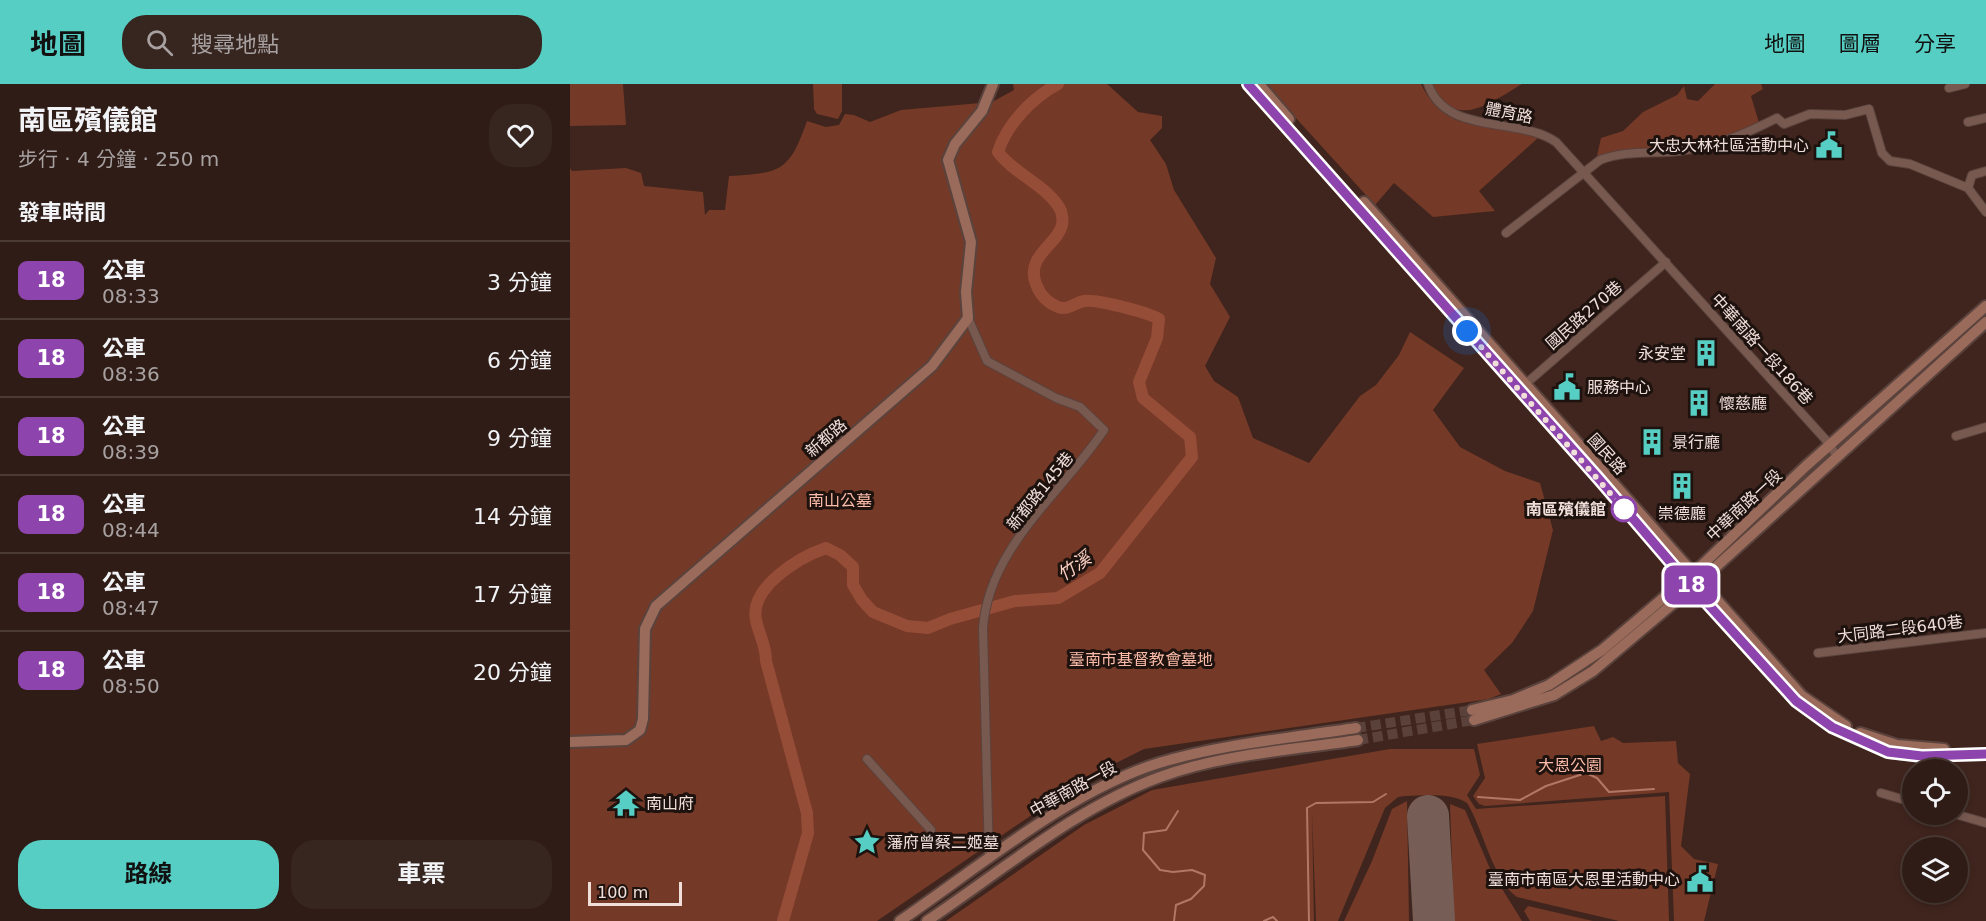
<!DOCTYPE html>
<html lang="zh-TW">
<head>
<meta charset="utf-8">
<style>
  :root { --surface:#2f1c16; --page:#37251f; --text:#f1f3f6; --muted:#a7a1a1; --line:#4a3a35; --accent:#56cec3 }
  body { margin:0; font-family:"DejaVu Sans","Noto Sans TC",sans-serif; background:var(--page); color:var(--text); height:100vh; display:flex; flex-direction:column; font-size:22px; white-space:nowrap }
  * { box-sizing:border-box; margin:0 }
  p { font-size:20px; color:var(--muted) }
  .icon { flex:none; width:33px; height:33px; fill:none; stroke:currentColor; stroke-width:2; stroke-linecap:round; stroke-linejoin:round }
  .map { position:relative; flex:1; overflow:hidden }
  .panel { display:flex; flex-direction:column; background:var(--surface); width:570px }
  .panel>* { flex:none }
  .badge { padding:0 12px; border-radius:9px; font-size:21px; line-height:39px }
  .controls { position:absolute; left:1332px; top:675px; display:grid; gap:12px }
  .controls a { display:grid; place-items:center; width:66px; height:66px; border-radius:50%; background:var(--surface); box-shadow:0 3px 9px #0003,0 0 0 2px var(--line); font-size:30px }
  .scale { position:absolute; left:18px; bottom:15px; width:94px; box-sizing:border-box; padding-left:6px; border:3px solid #f0ded9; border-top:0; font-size:16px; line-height:21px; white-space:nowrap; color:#f0ded9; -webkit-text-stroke:4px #1d120e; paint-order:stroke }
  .you { position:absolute; width:30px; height:30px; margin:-15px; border:4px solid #fff; border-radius:50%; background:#1a73e8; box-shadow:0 0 0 9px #1a73e833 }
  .map>.badge { position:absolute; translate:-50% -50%; box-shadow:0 0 0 3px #fff }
  h2 { padding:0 18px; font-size:22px; line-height:54px }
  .round { display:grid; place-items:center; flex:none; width:63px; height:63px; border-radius:24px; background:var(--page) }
  .headline { display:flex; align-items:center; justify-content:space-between; height:102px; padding:0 18px }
  h1 { font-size:28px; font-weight:700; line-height:45px }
  .primary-button { display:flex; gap:12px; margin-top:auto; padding:12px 18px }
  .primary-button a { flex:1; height:69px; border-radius:24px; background:var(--accent); color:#111; font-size:24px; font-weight:700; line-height:69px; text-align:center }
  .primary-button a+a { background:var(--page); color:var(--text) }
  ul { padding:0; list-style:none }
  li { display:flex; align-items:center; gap:18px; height:78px; padding:0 18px; border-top:2px solid var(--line) }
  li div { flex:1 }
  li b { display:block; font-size:22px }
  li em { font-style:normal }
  li .badge { min-width:66px; font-weight:700; text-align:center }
  header { display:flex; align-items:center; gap:36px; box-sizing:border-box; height:84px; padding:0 30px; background:var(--accent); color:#111 }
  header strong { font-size:28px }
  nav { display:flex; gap:33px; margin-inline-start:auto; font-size:21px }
  .search { width:420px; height:54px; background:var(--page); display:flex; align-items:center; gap:15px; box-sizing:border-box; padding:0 21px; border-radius:24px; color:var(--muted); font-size:22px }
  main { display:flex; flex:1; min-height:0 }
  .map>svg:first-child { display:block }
</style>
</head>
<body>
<header>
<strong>地圖</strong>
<div class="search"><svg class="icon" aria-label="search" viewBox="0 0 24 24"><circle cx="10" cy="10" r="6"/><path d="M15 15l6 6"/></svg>搜尋地點</div>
<nav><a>地圖</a><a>圖層</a><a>分享</a></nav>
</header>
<main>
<section class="panel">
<div class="headline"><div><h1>南區殯儀館</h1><p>步行 · 4 分鐘 · 250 m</p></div><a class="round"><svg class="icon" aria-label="heart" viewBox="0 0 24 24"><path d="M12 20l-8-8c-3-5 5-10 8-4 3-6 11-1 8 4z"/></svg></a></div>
<h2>發車時間</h2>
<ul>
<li><span class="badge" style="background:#8e44ad;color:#fff">18</span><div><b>公車</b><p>08:33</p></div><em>3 分鐘</em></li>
<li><span class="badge" style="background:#8e44ad;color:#fff">18</span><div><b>公車</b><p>08:36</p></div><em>6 分鐘</em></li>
<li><span class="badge" style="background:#8e44ad;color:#fff">18</span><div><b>公車</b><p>08:39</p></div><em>9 分鐘</em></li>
<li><span class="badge" style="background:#8e44ad;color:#fff">18</span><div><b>公車</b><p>08:44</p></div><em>14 分鐘</em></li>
<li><span class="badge" style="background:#8e44ad;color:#fff">18</span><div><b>公車</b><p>08:47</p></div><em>17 分鐘</em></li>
<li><span class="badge" style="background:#8e44ad;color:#fff">18</span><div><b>公車</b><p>08:50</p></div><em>20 分鐘</em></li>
</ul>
<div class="primary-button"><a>路線</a><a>車票</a></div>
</section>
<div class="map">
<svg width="1416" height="837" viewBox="0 0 1416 837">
  <rect width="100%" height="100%" fill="#3f251d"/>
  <path fill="#753927" d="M 0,0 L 53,0 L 56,41 L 0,42 Z
    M 243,0 L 272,0 L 272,27 L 268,35 L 247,30 L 244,25 Z
    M 443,0 L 537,0 L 568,28 L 592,32 L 592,44 L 580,56 L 596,80 L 604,106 L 646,174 L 640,200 L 660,233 L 635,282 L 644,297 L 668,313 L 683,354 L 739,379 L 790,312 L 806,301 L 829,271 L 840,248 L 894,284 L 863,326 L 890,363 L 935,387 L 970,399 L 983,446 L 963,527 L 942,559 L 914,586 L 931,610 L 919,615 L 574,665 L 514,695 L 307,837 L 0,837 L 0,84 L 2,87 L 56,84 L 71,89 L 74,102 L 133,108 L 135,131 L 139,126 L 155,126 L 159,92 C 211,89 219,88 237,37 L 256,43 L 269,41 L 275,30 L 284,31 L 300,38 L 331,26 L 422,18 L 444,6 Z
    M 695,0 L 851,0 C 877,54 921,36 968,54 L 909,107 L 925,127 L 863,133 L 824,99 L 805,121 Z
    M 862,0 L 952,0 C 921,18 884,49 862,0 Z
    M 1145,0 L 1191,0 L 1193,5 L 1181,12 L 1189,39 L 1164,54 L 1116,65 L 1067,64 L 1027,72 L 1031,54 L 1053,47 L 1073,28 L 1107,11 L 1114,2 L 1117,15 L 1128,17 Z
    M 1024,642 L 1031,657 L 1043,653 L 1053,659 L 1106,657 L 1108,679 L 1120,690 L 1111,762 L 1124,775 L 1148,780 L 1134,837 L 1104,837 L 1099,708 L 915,722 L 909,720 L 903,712 L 915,694 L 907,660 Z
    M 820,665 L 904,665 L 910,691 L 897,711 L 906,725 L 1095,712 L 1099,837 L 1049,837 L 947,813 C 923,797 913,744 897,719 C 880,708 854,712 835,712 L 828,713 L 815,724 L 768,837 L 746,837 L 742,728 L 744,837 L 376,837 L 514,741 L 582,706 Z
    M 837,717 L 839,837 L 774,837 L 802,777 L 822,725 Z
    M 880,720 L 895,726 L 921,787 L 952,837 L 884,837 Z
    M 958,822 L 1023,837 L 960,837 L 954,827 Z"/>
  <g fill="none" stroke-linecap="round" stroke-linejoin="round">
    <path stroke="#b17868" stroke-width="2" d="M 908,713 L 950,716 L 976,702 L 1016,689 L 1027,694 L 1039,708 L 1084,705
      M 604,837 L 606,821 L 621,815 L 634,802 L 635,791 L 622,786 L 603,788 L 590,786 L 573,766 L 574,749 L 596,746 L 608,727
      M 694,837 L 703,833 L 707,837
      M 739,837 L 737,724 L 746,719 L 803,718 L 816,710"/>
    <path stroke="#964d38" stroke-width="12" d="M 213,837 L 238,749 L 237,729 L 196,577 C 196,561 189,551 186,536 C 179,503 230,473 256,464 L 270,471 L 283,483 L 283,501 L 292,516 L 303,528 L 337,542 L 358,544 L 380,535 L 445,517 L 488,514 L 530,489 L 622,373 L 620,353 L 573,314 L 569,298 L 587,254 L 589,235 C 577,228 526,215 514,217 C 504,219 498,227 488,223 C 478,219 470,211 466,200 C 455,172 488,160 492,141 C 493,137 492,131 491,127 C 480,103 445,91 428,68 C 437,40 462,14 488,0"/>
    <path stroke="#765e57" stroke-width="42" d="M 858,732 L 864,837"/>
    <path stroke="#5a4139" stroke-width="10" stroke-dasharray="10 5" stroke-linecap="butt" d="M 786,644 L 902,626
      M 788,656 L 904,636"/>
    <defs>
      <path id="street" d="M 858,0 C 876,52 948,32 986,58 L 1255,355 L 1267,372
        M 1379,4 L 1395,0
        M 1398,38 L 1416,34
        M 1398,104 L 1402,91 L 1416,87
        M 936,149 L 1030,76 C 1059,65 1086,71 1116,66 C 1150,61 1177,49 1207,34 L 1214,40 L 1240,30 L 1275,31 L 1299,25 L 1312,69 L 1320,77 L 1340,80 L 1398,104 L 1416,128
        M 398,234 L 417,277 L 486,314 L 510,323 L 534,346 C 491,410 419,463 413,544 L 419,775
        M 952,303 L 1096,178
        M 1386,352 L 1416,343
        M 1248,569 L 1416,549
        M 297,675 L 361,746
        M 1311,709 L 1342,718
        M 1385,730 L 1416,739"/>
      <path id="secondary" d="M 678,0 L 1035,401 L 1108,487 L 1226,617 L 1262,643 L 1318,668 L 1352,672 L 1416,670
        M 689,0 L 719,35
        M 794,118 L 1232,612 L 1276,642
        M 902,626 L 943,616 L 979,601 L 1032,566 L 1131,482 L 1236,382 L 1416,222
        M 904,636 L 984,611 L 1023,587 L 1138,490 L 1416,238
        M 1290,649 L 1327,661 L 1374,665
        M 0,658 L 56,656 L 70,646 L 73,635 L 75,545 L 86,522 L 362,282 L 398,234 L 396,208 L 401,158 L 378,76 L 385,60 L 412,27 L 423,0
        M 330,837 C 408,784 499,707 589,679 C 652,660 721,654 786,644
        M 357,837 C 432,787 505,724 590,693 C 652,670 723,666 788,656"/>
    </defs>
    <use href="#street" stroke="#5a433d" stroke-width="10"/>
    <use href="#secondary" stroke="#5a433d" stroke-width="14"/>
    <use href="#street" stroke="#775950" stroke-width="8"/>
    <use href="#secondary" stroke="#9a6a5b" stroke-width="10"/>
  </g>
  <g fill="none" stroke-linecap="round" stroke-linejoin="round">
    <defs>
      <path id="line" d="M 678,0 L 1029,395 L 1108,487 L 1226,617 L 1262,643 L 1318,668 L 1352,672 L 1416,670"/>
    </defs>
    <use href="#line" stroke="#fff" stroke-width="14"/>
    <use href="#line" stroke="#8e44ad" stroke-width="9"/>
    <path stroke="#f0ded9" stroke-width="6" stroke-dasharray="0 10.8" d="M 897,247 L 1054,425"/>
  </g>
  <defs>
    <symbol id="civic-bare" viewBox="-9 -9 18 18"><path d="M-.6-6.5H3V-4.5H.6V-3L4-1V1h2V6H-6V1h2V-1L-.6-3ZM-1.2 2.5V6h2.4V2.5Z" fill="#56cec3" stroke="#1d120e" stroke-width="2.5" paint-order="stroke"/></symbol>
    <symbol id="building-bare" viewBox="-9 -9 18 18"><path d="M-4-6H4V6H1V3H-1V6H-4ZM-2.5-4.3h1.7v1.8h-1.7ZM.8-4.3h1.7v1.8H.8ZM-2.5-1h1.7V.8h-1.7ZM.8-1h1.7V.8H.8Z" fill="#56cec3" stroke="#1d120e" stroke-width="2.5" paint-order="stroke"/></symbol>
    <symbol id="temple-bare" viewBox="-9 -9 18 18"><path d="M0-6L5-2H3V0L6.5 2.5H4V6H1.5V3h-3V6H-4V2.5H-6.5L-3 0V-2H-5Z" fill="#56cec3" stroke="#1d120e" stroke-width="2.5" paint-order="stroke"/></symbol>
    <symbol id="sight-bare" viewBox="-9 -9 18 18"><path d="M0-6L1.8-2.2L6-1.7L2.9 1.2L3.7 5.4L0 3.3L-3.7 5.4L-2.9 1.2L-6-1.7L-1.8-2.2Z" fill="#56cec3" stroke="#1d120e" stroke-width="2.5" paint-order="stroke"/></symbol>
  </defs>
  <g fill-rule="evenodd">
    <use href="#civic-bare" x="1240" y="42" width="38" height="38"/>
    <use href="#building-bare" x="1117" y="250" width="38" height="38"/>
    <use href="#civic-bare" x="978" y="284" width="38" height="38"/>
    <use href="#building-bare" x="1110" y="300" width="38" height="38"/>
    <use href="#building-bare" x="1063" y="339" width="38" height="38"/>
    <use href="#building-bare" x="1093" y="383" width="38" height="38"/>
    <use href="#temple-bare" x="37" y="700" width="38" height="38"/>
    <use href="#sight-bare" x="278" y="739" width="38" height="38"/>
    <use href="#civic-bare" x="1111" y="776" width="38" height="38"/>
  </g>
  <circle fill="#fff" stroke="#8e44ad" stroke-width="3" cx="1054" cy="425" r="12"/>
  <g text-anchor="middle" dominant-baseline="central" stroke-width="6" stroke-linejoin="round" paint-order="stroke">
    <g font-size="16" fill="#f0ded9" stroke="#1d120e">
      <text transform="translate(939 29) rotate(11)">體育路</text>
      <text transform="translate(1014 231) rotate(-41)">國民路270巷</text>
      <text transform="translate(1192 265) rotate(48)">中華南路一段186巷</text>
      <text transform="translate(256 354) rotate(-41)">新都路</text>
      <text transform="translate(1037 370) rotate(48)">國民路</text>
      <text transform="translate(470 407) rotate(-51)">新都路145巷</text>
      <text transform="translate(1174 421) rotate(-43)">中華南路一段</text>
      <text transform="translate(1330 545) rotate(-7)">大同路二段640巷</text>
      <text transform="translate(503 705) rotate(-29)">中華南路一段</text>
    </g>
    <g font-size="16" fill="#f0ded9" stroke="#1d120e" text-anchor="start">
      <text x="1239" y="61" text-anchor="end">大忠大林社區活動中心</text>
      <text x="1116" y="269" text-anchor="end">永安堂</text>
      <text x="1017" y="303">服務中心</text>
      <text x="1149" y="319">懷慈廳</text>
      <text x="1102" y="358">景行廳</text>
      <text x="1112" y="429" text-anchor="middle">崇德廳</text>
      <text x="76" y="719">南山府</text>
      <text x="317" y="758">藩府曾蔡二姬墓</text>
      <text x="1110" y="795" text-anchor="end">臺南市南區大恩里活動中心</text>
    </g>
    <g font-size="16" fill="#fcbba8" stroke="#1d120e">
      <text x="270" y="416">南山公墓</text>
      <text x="571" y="575">臺南市基督教會墓地</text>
      <text x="1000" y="681">大恩公園</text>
    </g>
    <g font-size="16" font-weight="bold" fill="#f0ded9" stroke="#1d120e" text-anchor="end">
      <text x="1036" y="425">南區殯儀館</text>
    </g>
    <g font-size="18" font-style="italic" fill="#fcd0c3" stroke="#1d120e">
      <text transform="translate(504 482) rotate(-35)">竹溪</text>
    </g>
  </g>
</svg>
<div class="controls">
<a><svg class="icon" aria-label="locate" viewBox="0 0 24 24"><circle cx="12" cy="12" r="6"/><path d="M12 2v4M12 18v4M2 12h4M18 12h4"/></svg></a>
<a><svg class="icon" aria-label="layers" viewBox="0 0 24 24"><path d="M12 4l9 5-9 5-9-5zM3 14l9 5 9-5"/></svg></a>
</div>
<div class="scale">100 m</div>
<div class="you" style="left:897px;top:247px"></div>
<b class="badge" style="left:1121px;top:501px;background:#8e44ad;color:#fff">18</b>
</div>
</main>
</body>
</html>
